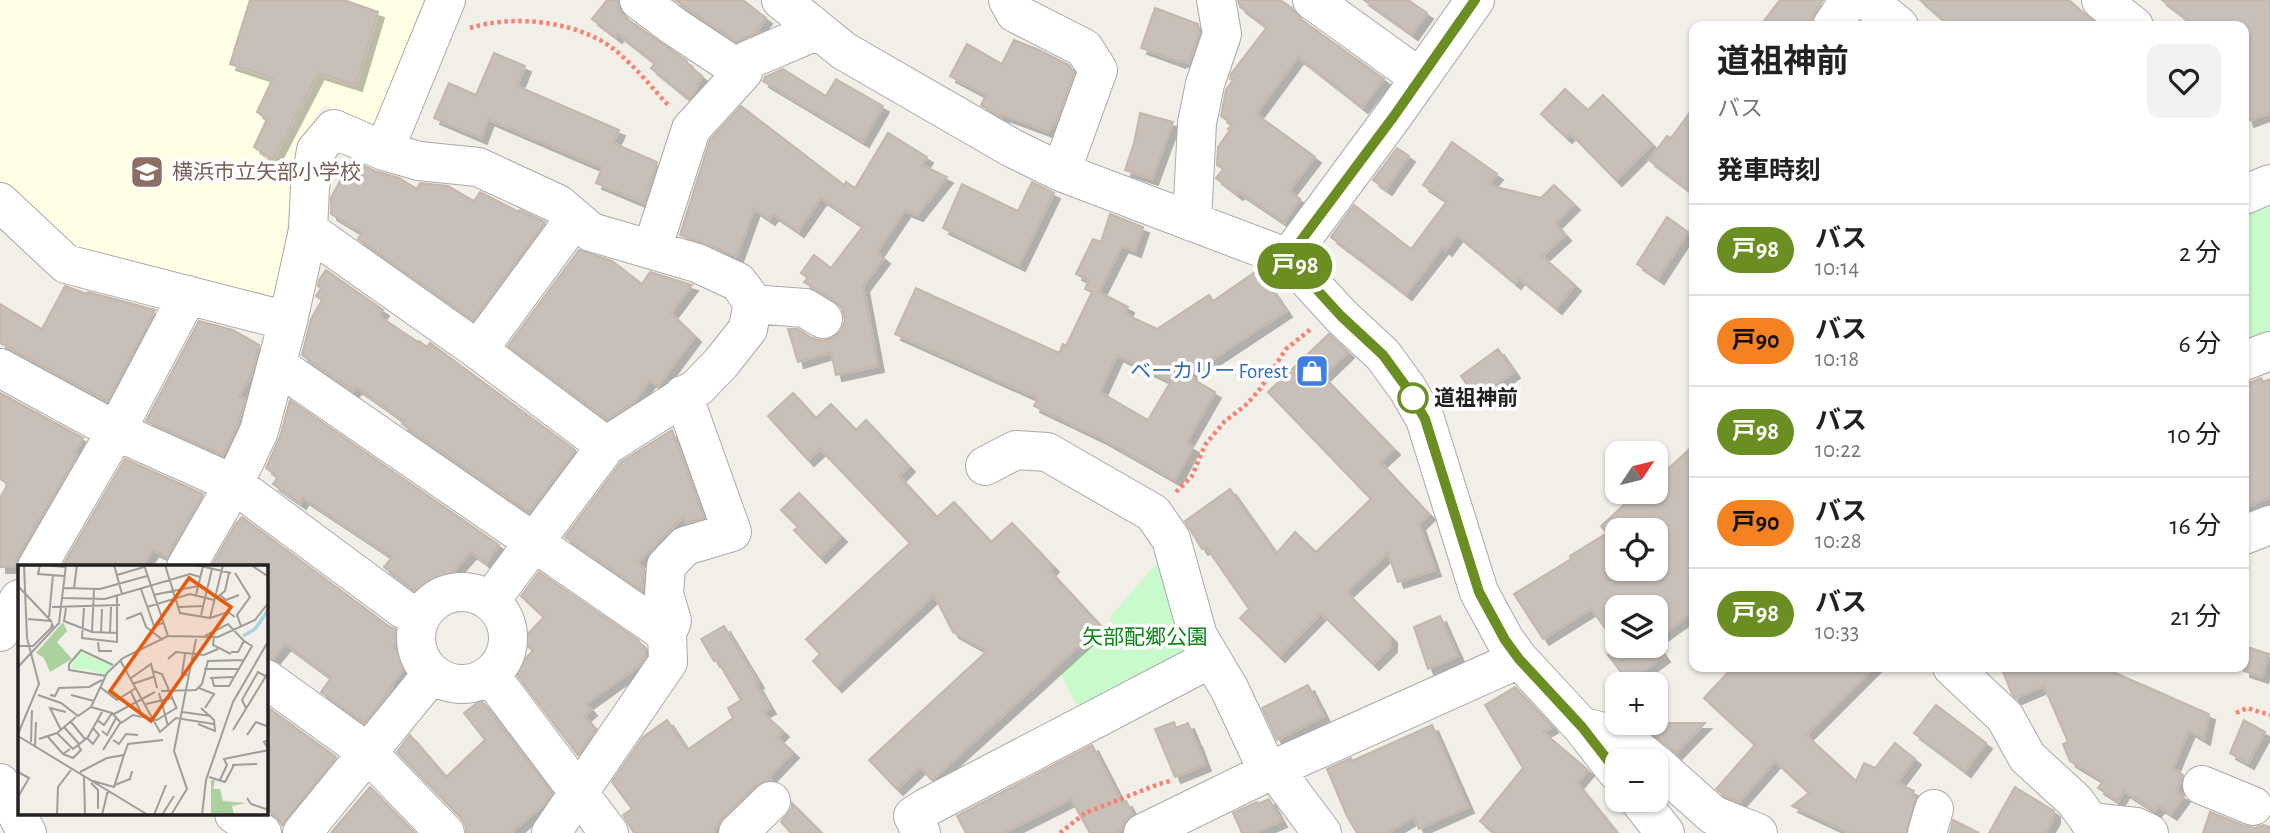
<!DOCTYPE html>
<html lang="ja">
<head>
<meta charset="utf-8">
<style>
  :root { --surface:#fff; --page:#f2f2f2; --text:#222; --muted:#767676; --line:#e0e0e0 }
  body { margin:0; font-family:"Alegreya Sans","Noto Sans JP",sans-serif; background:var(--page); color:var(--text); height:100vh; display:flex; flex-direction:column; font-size:26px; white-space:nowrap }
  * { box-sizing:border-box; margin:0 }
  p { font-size:23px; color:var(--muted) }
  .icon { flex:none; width:38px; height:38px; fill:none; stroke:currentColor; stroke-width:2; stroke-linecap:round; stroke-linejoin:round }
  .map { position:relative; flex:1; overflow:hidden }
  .panel { position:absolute; left:1689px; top:21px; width:560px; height:651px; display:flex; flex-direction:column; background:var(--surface); border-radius:14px; box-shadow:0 2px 5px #0004 }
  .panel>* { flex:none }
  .badge { padding:0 14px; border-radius:23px; font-size:24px; line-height:46px }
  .needle { width:46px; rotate:55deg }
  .fabs { position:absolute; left:1605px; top:441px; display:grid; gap:14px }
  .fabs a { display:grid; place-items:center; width:63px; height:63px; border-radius:14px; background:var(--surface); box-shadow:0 2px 5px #0004; font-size:35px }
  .map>.badge { position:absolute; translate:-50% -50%; box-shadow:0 0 0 4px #fff }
  h2 { padding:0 28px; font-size:26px; line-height:63px }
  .round { display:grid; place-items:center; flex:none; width:74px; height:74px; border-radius:14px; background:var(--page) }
  .summary { display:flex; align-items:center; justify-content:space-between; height:119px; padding:0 28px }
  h1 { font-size:33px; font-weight:700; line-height:52px }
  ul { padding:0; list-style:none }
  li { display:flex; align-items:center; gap:21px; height:91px; padding:0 28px; border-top:2px solid var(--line) }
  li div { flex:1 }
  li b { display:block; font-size:26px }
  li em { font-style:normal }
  li .badge { min-width:77px; font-weight:700; text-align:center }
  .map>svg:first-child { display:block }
</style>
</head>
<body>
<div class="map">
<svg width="2270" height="833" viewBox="0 0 2270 833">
  <defs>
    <filter id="shadow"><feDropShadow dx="6" dy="6" stdDeviation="0" flood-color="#0004"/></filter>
  </defs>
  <rect width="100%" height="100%" fill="#f2efe9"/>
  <path fill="#ffffe5" d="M 0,0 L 424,0 L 378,122 L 367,124 L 324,105 L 296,148 L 278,303 L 70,259 L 0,196 Z"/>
  <path fill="#c8facc" d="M 2270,199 L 2270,340 L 2244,351 L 2244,209 Z
    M 1162,557 L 1193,655 L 1082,715 L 1061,674 L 1110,628 L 1111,616 Z"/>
  <path fill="#c7bfb8" stroke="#c4b6ab" stroke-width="2" fill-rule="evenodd" filter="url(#shadow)" d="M 250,0 L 344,0 L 378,12 L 356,85 L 318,73 L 273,160 L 254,147 L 267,119 L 257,112 L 273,78 L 230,64 Z
    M 607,0 L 618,0 L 619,9 L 626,18 L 687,61 L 686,63 L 702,76 L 694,93 L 689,99 L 651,68 L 655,63 L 618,34 L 616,37 L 592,19 Z
    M 675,0 L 743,0 L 766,18 L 757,30 L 759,32 L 737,42 Z
    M 1238,0 L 1280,0 L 1292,8 L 1299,18 L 1384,79 L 1362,107 L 1298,57 L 1256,114 L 1315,157 L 1289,191 L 1300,199 L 1284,222 L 1239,192 L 1237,194 L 1216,178 L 1223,169 L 1217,165 L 1218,147 L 1230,130 L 1228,129 L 1232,124 L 1221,116 L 1226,90 L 1233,80 L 1230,79 L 1231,74 L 1267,27 L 1240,7 Z
    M 1364,0 L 1408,0 L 1427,13 L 1412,34 Z
    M 1780,0 L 1823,0 L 1813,15 L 1810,26 L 1760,26 Z
    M 1920,0 L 2069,0 L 2099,26 L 1950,26 Z
    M 2162,0 L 2270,0 L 2270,113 L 2248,121 L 2244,106 L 2244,26 L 2196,26 Z
    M 1155,8 L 1198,24 L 1199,32 L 1189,63 L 1181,60 L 1180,62 L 1141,48 Z
    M 1014,40 L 1039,50 L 1069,65 L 1074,73 L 1055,124 L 1052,123 L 1049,132 L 1003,115 L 1002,117 L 981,105 L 986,95 L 950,76 L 967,44 L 1002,64 Z
    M 494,53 L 525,66 L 517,86 L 619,130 L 613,143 L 657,162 L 644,203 L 596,183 L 602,168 L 488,119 L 481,138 L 434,118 L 449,83 L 476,95 Z
    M 783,69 L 826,96 L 836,79 L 883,106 L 863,141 L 763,81 L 765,77 Z
    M 1565,89 L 1588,110 L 1603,95 L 1652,144 L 1616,180 L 1570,133 L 1566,137 L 1541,114 Z
    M 741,106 L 844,185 L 846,182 L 855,188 L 888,133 L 927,157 L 922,165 L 947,177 L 917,215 L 905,210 L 877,252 L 884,258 L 863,286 L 878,366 L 836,375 L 831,352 L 798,362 L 788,329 L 798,329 L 812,338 L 823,341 L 833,338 L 841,331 L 845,320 L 842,308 L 834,300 L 804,282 L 808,278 L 801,273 L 814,255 L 831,268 L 863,226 L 821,198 L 798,231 L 773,214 L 769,219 L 754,209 L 737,256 L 680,235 L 710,140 Z
    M 1694,107 L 1694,194 L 1649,160 L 1667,136 L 1671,138 Z
    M 1140,113 L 1173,122 L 1152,179 L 1125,170 L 1134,143 Z
    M 1452,142 L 1497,174 L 1488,185 L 1541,198 L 1554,185 L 1574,204 L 1555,223 L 1565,235 L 1542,256 L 1575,285 L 1556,308 L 1519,278 L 1515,283 L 1457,235 L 1446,250 L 1443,247 L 1406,294 L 1331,237 L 1354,205 L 1411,249 L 1447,201 L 1423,185 Z
    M 1397,148 L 1409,156 L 1386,189 L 1373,180 Z
    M 351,160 L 375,171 L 399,178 L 417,189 L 420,183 L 448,186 L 474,201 L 480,192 L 519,212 L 520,210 L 545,222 L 473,320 L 358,239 L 362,233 L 331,214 L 331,198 Z
    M 1032,182 L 1054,193 L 1019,265 L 943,228 L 962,184 L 1018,211 Z
    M 1110,214 L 1143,227 L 1135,251 L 1122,246 L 1099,292 L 1128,307 L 1125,314 L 1157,329 L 1209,295 L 1213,301 L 1258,270 L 1286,311 L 1188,376 L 1215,392 L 1186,443 L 1193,447 L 1175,480 L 1099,437 L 1034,406 L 1038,398 L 895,334 L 916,288 L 1059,353 L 1063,344 L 1066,346 L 1092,292 L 1085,289 L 1089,280 L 1076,274 L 1093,239 L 1101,242 ZM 1117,355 L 1171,381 L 1148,420 L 1100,392 Z
    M 1667,217 L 1688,232 L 1658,278 L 1637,264 Z
    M 579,250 L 612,261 L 642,284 L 650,272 L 692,285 L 671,313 L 695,336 L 658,386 L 650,380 L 634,402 L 607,419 L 508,346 Z
    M 326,270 L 383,310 L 379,316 L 418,342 L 419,341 L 427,347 L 430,343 L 575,450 L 529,512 L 402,424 L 404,421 L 356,387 L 353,391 L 302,355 L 311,319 L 322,300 L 316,296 L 321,288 L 318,286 L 319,280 Z
    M 65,286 L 87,294 L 88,292 L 155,310 L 107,401 L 0,343 L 0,304 L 42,329 Z
    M 199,321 L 233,330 L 259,345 L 251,376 L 239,396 L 245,399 L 238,423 L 223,455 L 146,421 Z
    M 1329,334 L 1348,352 L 1323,376 L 1394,449 L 1380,462 L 1429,514 L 1419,524 L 1435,570 L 1398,582 L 1388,553 L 1346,592 L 1391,637 L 1391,646 L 1373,664 L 1321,613 L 1279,656 L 1240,618 L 1249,609 L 1206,547 L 1202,549 L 1185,521 L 1230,489 L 1276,554 L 1295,532 L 1316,552 L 1371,499 L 1268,392 Z
    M 1498,349 L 1514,372 L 1477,399 L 1461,376 Z
    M 2261,378 L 2263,382 L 2270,379 L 2270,497 L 2244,508 L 2244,385 Z
    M 0,393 L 83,438 L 75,453 L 77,455 L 18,556 L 15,567 L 0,567 L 0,498 L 8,484 L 0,479 Z
    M 793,393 L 816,418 L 831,404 L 856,430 L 866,420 L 909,466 L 899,476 L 937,517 L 954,502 L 991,542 L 1012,523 L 1053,566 L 1049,570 L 1101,626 L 932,780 L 920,767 L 897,789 L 869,760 L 987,651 L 953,632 L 934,595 L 836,686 L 813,661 L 820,654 L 806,639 L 910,543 L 820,449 L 808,460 L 768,416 Z
    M 290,400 L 499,545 L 486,563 L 471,552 L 446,580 L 442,576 L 435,584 L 432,581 L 422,593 L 414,590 L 384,567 L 392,557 L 303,498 L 300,503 L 273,484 L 278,477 L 266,468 L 280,437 Z
    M 672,430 L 704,518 L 686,523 L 683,517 L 637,563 L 644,569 L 642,590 L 565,537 L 621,462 Z
    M 1694,445 L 1694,612 L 1656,639 L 1656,607 L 1617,607 L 1617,644 L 1591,609 L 1543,639 L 1514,594 L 1571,559 L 1570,556 L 1607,533 L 1601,526 L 1638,492 L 1656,492 L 1656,480 ZM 1617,530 L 1656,530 L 1656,569 L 1617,569 Z
    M 125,459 L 203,494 L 167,557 L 153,550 L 141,567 L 62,567 Z
    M 799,493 L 841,536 L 820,557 L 794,530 L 798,527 L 781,510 Z
    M 242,517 L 390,627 L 404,633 L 393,647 L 406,658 L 404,661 L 407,664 L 390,687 L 392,688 L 364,723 L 321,692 L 331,678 L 285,644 L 273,659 L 266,658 L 266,567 L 211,567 L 235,525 Z
    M 539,572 L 638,640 L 646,651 L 646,656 L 639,666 L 586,704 L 591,710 L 584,716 L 596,729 L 578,755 L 513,670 L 533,651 L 522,640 L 544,617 L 521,596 Z
    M 1440,616 L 1458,656 L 1428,669 L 1414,627 Z
    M 724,626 L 758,682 L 756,684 L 770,708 L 762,712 L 783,731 L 777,737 L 793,752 L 768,778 L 770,780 L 756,785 L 723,817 L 712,833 L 634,833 L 623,815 L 632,809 L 612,782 L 643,737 L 667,720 L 687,750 L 733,718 L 728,708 L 741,700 L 717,660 L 714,661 L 701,639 Z
    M 1656,644 L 1664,656 L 1638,675 L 1636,672 L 1626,679 L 1608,655 L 1618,646 Z
    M 2244,646 L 2269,654 L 2262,677 L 2244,671 Z
    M 1733,667 L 1874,667 L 1806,735 L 1856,781 L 1864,763 L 1875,768 L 1895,743 L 1915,759 L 1897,783 L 1914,791 L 1912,796 L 1916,798 L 1906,833 L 1850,833 L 1792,806 L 1809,793 L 1775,761 L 1739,802 L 1725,796 L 1716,789 L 1755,745 L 1704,698 Z
    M 2001,667 L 2102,667 L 2209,714 L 2204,739 L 2189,730 L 2173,768 L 2183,775 L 2176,792 L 2184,796 L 2171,814 L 2159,806 L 2155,811 L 2124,791 L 2118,801 L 2098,788 L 2103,781 L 2070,761 L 2063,744 L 2068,742 L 2044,686 L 2016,698 L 2012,694 Z
    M 1308,685 L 1324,716 L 1277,740 L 1262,708 Z
    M 1515,687 L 1550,724 L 1552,727 L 1543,732 L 1588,770 L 1577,783 L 1617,833 L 1494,833 L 1480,821 L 1523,768 L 1485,705 Z
    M 481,700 L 552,793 L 544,804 L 511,833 L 466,833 L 466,827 L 461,818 L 397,752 L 410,735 L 446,777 L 485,740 L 464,713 Z
    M 1936,705 L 1986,743 L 1965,771 L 1914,733 Z
    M 266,706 L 336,757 L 282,825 L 275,815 L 266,809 Z
    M 2244,720 L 2265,732 L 2248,763 L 2230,753 Z
    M 1174,722 L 1176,728 L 1188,723 L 1195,740 L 1193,743 L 1196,741 L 1205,765 L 1175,777 L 1155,729 Z
    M 1638,723 L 1705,723 L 1676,753 Z
    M 1432,725 L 1468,807 L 1419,829 L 1414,817 L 1387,833 L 1357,833 L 1347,816 L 1327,769 L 1351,758 L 1352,761 Z
    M 1092,745 L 1122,803 L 1126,801 L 1133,814 L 1125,820 L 1122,830 L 1116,833 L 1090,833 L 1071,799 L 1004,833 L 966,833 L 957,816 Z
    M 370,787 L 415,833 L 331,833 Z
    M 2015,787 L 2054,811 L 2054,818 L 2045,833 L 1989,833 Z
    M 1269,799 L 1281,821 L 1254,833 L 1242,833 L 1233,813 L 1257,802 L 1258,804 Z
    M 792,803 L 822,833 L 791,833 L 781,822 L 792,808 Z
    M 2210,812 L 2245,826 L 2255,828 L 2264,825 L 2270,827 L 2270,833 L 2203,833 Z
    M 1953,820 L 1979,833 L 1950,833 Z"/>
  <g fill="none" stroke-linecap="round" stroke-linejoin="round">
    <defs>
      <path id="minor" d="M 639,0 L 675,27 L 743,72
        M 781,0 L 844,51 L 1012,148 L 1061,172 L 1288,258 L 1341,316 L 1383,355 L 1407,388 L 1425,419 L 1479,592 L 1505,640 L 1519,659 L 1582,727 L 1617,772
        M 1008,0 L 1015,13 L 1084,48 L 1098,70 L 1061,172
        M 1312,0 L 1420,78
        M 1867,0 L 1899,26
        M 2101,0 L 2134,26
        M 1832,26 L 1849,0
        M 384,151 L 446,0
        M 2244,195 L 2270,184
        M 0,202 L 66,264 L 288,321
        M 1192,222 L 1197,123 L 1205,84 L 1222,34 L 1216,0
        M 308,230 L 478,350 L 606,446
        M 652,249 L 691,129 L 743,72 L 748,60 L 816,31
        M 1288,258 L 1393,116 L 1475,0
        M 752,304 L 805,308 L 823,319
        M 478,350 L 575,218
        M 2244,361 L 2270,351
        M 277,365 L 667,634
        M 0,368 L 116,431 L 234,484 L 403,609 L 421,616
        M 985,466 L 1016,450 L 1047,452 L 1153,513 L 1171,539 L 1198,636 L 1230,690 L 1263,761 L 1274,769 L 1322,833
        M 2244,535 L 2270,525
        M 37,567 L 116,431 L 188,295
        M 186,567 L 234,484 L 259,431 L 288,321 L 308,230 L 310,187 L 316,150 L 334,129 L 384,151 L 419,161 L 478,167 L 558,204 L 591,232 L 697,263 L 738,282 L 753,302 L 748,329 L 721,363 L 698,387 L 606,446 L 490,601
        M416 638a46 46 0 1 1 92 0a46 46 0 1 1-92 0Z
        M 0,632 L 19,599
        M 1952,667 L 2005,717 L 2027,757 L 2075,801 L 2090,822 L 2136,827 L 2149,833
        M 490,675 L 609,833
        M 266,679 L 367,752 L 445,833
        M 1582,727 C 1617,734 1625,738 1652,761
        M 1656,764 L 1713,815 L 1758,833
        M 0,783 L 27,833
        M 2202,785 L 2253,806
        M 1639,800 L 1665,833
        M 234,814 L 262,833
        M 302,833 L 432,674
        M 551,833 L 668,662 L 667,634 L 672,621 L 664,594 L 666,566 L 685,546 L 732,532 L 683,395
        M 738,833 L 771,801
        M 921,833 L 913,816 L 927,807 L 1210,659
        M 1143,833 L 1274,769 L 1519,659
        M 1927,833 L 1934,809"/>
    </defs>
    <use href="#minor" stroke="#a9a9a9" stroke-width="40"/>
    <path stroke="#fa8072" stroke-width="4.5" stroke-dasharray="3.5 3.5" stroke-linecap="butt" d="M 470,28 C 514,14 580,21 616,51 C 635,66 652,88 669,106
      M 1176,492 L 1192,476 L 1205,445 L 1224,422 L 1247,404 L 1260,389 L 1286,349 L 1311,329
      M 2236,713 L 2247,708 L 2270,715
      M 1060,833 L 1085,813 L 1159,784 L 1170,781"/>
    <use href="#minor" stroke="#fff" stroke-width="38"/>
  </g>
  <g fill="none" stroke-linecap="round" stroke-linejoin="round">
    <defs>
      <path id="line" d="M 1475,0 L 1394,116 L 1288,258 L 1341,316 L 1383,355 L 1407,388 L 1425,419 L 1479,592 L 1505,640 L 1519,659 L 1582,727 L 1617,772"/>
    </defs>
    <use href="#line" stroke="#fff" stroke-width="16"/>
    <use href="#line" stroke="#6b8e23" stroke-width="10"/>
  </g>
  <defs>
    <symbol id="school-square" viewBox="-11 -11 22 22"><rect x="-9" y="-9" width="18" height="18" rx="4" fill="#8d6e63" stroke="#fff"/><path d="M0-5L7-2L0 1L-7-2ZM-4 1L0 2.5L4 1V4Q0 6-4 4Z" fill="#fff"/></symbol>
    <symbol id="shop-square" viewBox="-11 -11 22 22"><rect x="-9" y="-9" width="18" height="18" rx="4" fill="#3f7fe0" stroke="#fff"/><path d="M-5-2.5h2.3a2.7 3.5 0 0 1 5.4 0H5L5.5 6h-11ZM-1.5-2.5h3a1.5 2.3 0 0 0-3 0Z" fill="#fff"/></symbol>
  </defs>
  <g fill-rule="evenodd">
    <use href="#school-square" x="128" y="153" width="38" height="38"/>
    <use href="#shop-square" x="1293" y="352" width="38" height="38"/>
  </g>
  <circle fill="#fff" stroke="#6b8e23" stroke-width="3.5" cx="1413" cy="398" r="14"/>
  <g text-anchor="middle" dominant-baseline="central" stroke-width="7" stroke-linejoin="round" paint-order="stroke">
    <g font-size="21" fill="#785e54" stroke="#fff" text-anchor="start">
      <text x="172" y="172">横浜市立矢部小学校</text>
    </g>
    <g font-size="21" fill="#366cbe" stroke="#fff" text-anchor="end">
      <text x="1288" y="371">ベーカリー Forest</text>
    </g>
    <g font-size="21" font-weight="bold" fill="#222" stroke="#fff" text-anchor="start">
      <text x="1434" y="398">道祖神前</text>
    </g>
    <g font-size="21" fill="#0c8416" stroke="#fff">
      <text x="1145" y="637">矢部配郷公園</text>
    </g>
  </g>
  <g transform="translate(18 565)">
    <rect width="250" height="250" fill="#f2efe9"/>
    <path d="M 45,57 L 49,66 L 39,77 L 54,94 L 32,107 L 26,93 L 18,88 ZM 193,215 L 197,215 L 195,224 L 202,224 L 205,236 L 228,238 L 214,241 L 216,250 L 193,248 Z" fill="#add19e"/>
    <path d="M 60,86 L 94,100 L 87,111 L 71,104 L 52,105 Z" fill="#c8facc"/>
    <path fill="none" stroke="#aad3df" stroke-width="3.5" d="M 225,71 L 237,64 L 251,44"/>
    <path fill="none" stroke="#9f9d99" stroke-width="2" d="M 22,0 L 20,9 L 46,11M 26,0 L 47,2M 96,0 L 104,29M 126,0 L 150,71M 147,0 L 162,48 L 192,53 L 205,0M 178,0 L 213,8M 233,0 L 251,12M 217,8 L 232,32 L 219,50 L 223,61M 99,10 L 126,2M 0,21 L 34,57M 46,23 L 82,24 L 129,11M 56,23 L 59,0M 123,24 L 136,61 L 145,58M 135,30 L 180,21M 178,30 L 185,1M 202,30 L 208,35 L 221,30M 45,33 L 87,34 L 172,9 L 182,12M 198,33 L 207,26 L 211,8M 34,42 L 102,40M 129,42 L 172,29 L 196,35M 160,42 L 185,41M 48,43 L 46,56 L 74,67 L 100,68M 66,43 L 64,73 L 99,77 L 99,30M 183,50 L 194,4M 31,52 L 35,10M 192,53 L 210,47 L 217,52M 10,54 L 33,56M 108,54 L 123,48 L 128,62 L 145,75M 74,67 L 76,24M 83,67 L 84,44M 92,68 L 93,42M 187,71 L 210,59 L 226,76M 196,72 L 195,80 L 213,89M 80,77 L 81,86 L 94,86M 0,81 L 15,81 L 35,61 L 34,59 L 33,63M 167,89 L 164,109 L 171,110M 150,94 L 158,87 L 186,90 L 200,84M 102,95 L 142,167 L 158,153 L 196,159M 0,102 L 41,58 L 48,0M 186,104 L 221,104M 135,106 L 144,109 L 159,144M 88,111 L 51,105 L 51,99 L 63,85 L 95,100M 113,113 L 133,99 L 139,123M 192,113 L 215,112M 194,113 L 196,121 L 211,121 L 234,81 L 226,76 L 220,87 L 213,87M 114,119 L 135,112M 82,122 L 99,135 L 118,123M 181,123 L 196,129 L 187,143M 143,126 L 178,125 L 184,119 L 190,96 L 226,95M 113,127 L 125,152M 141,128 L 150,161M 20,130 L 43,138 L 60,151 L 73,142 L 89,108 L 105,93 L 150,71 L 200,72 L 237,55 L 251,37M 32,130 L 37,131 L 41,123 L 71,122 L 84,115M 53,130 L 76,136M 128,139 L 154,133M 73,142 L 94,148 L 103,158 L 115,150 L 139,155 L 158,143M 228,143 L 224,135 L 240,107 L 251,113M 164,147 L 193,151M 96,149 L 137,127M 79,155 L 86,160 L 94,148M 53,157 L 67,174M 180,159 L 197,166 L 196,155 L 183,143M 46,162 L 61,179M 43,165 L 32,143 L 48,147M 215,165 L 251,106M 84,166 L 89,170 L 98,153M 39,168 L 55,184 L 70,172 L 84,147M 0,169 L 21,119 L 9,73 L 6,0M 229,170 L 238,157 L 251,162M 0,171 L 130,250M 30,172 L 45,189 L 52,184M 69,173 L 75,179 L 81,170 L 75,163M 21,174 L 39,168 L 58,152M 95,175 L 101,179 L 108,169 L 120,170M 13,177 L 14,145M 17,181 L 18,157M 85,185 L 102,158M 45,189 L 55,193 L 63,185 L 60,180M 214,200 L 239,199M 0,207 L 11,213 L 0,232M 62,207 L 89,193 L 106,190 L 110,179 L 145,175M 66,212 L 67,250M 191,212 L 207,217 L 216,200M 202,215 L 209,200 L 206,194 L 251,185 L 246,177 L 251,175M 75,216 L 96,222 L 106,190M 73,218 L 80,225 L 80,244M 97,220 L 112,214 L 114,206M 229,233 L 233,239 L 251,245M 39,250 L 40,222 L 53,205M 84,250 L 90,225M 136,250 L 148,220M 144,250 L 156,231M 153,250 L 169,224 L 156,186 L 178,74M 184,250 L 188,215 L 215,137 L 251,75"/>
    <path fill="#e8590c" fill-opacity="0.15" stroke="#e8590c" stroke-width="3.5" d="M 171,13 L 213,42 L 133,156 L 92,126 Z"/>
    <rect width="250" height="250" fill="none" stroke="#222" stroke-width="3.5"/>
  </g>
</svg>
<div class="fabs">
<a><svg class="needle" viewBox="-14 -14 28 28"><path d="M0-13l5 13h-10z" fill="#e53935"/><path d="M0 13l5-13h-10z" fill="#767676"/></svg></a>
<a><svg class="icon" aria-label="locate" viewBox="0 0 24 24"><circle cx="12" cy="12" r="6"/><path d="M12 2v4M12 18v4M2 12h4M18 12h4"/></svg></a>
<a><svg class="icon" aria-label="layers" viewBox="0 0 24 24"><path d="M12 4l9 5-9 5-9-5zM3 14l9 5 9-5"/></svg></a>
<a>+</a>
<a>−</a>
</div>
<b class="badge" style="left:1295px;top:266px;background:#6b8e23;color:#fff">戸98</b>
<section class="panel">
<div class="summary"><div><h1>道祖神前</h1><p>バス</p></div><a class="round"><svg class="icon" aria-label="heart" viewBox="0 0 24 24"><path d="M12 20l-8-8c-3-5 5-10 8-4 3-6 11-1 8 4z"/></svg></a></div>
<h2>発車時刻</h2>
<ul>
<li><span class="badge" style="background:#6b8e23;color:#fff">戸98</span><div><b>バス</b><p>10:14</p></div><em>2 分</em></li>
<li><span class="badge" style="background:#f58220;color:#111">戸90</span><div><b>バス</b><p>10:18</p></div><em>6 分</em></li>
<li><span class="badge" style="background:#6b8e23;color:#fff">戸98</span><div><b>バス</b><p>10:22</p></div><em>10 分</em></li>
<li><span class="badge" style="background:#f58220;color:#111">戸90</span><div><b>バス</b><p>10:28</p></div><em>16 分</em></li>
<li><span class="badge" style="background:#6b8e23;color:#fff">戸98</span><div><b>バス</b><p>10:33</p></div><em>21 分</em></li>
</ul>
</section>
</div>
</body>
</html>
